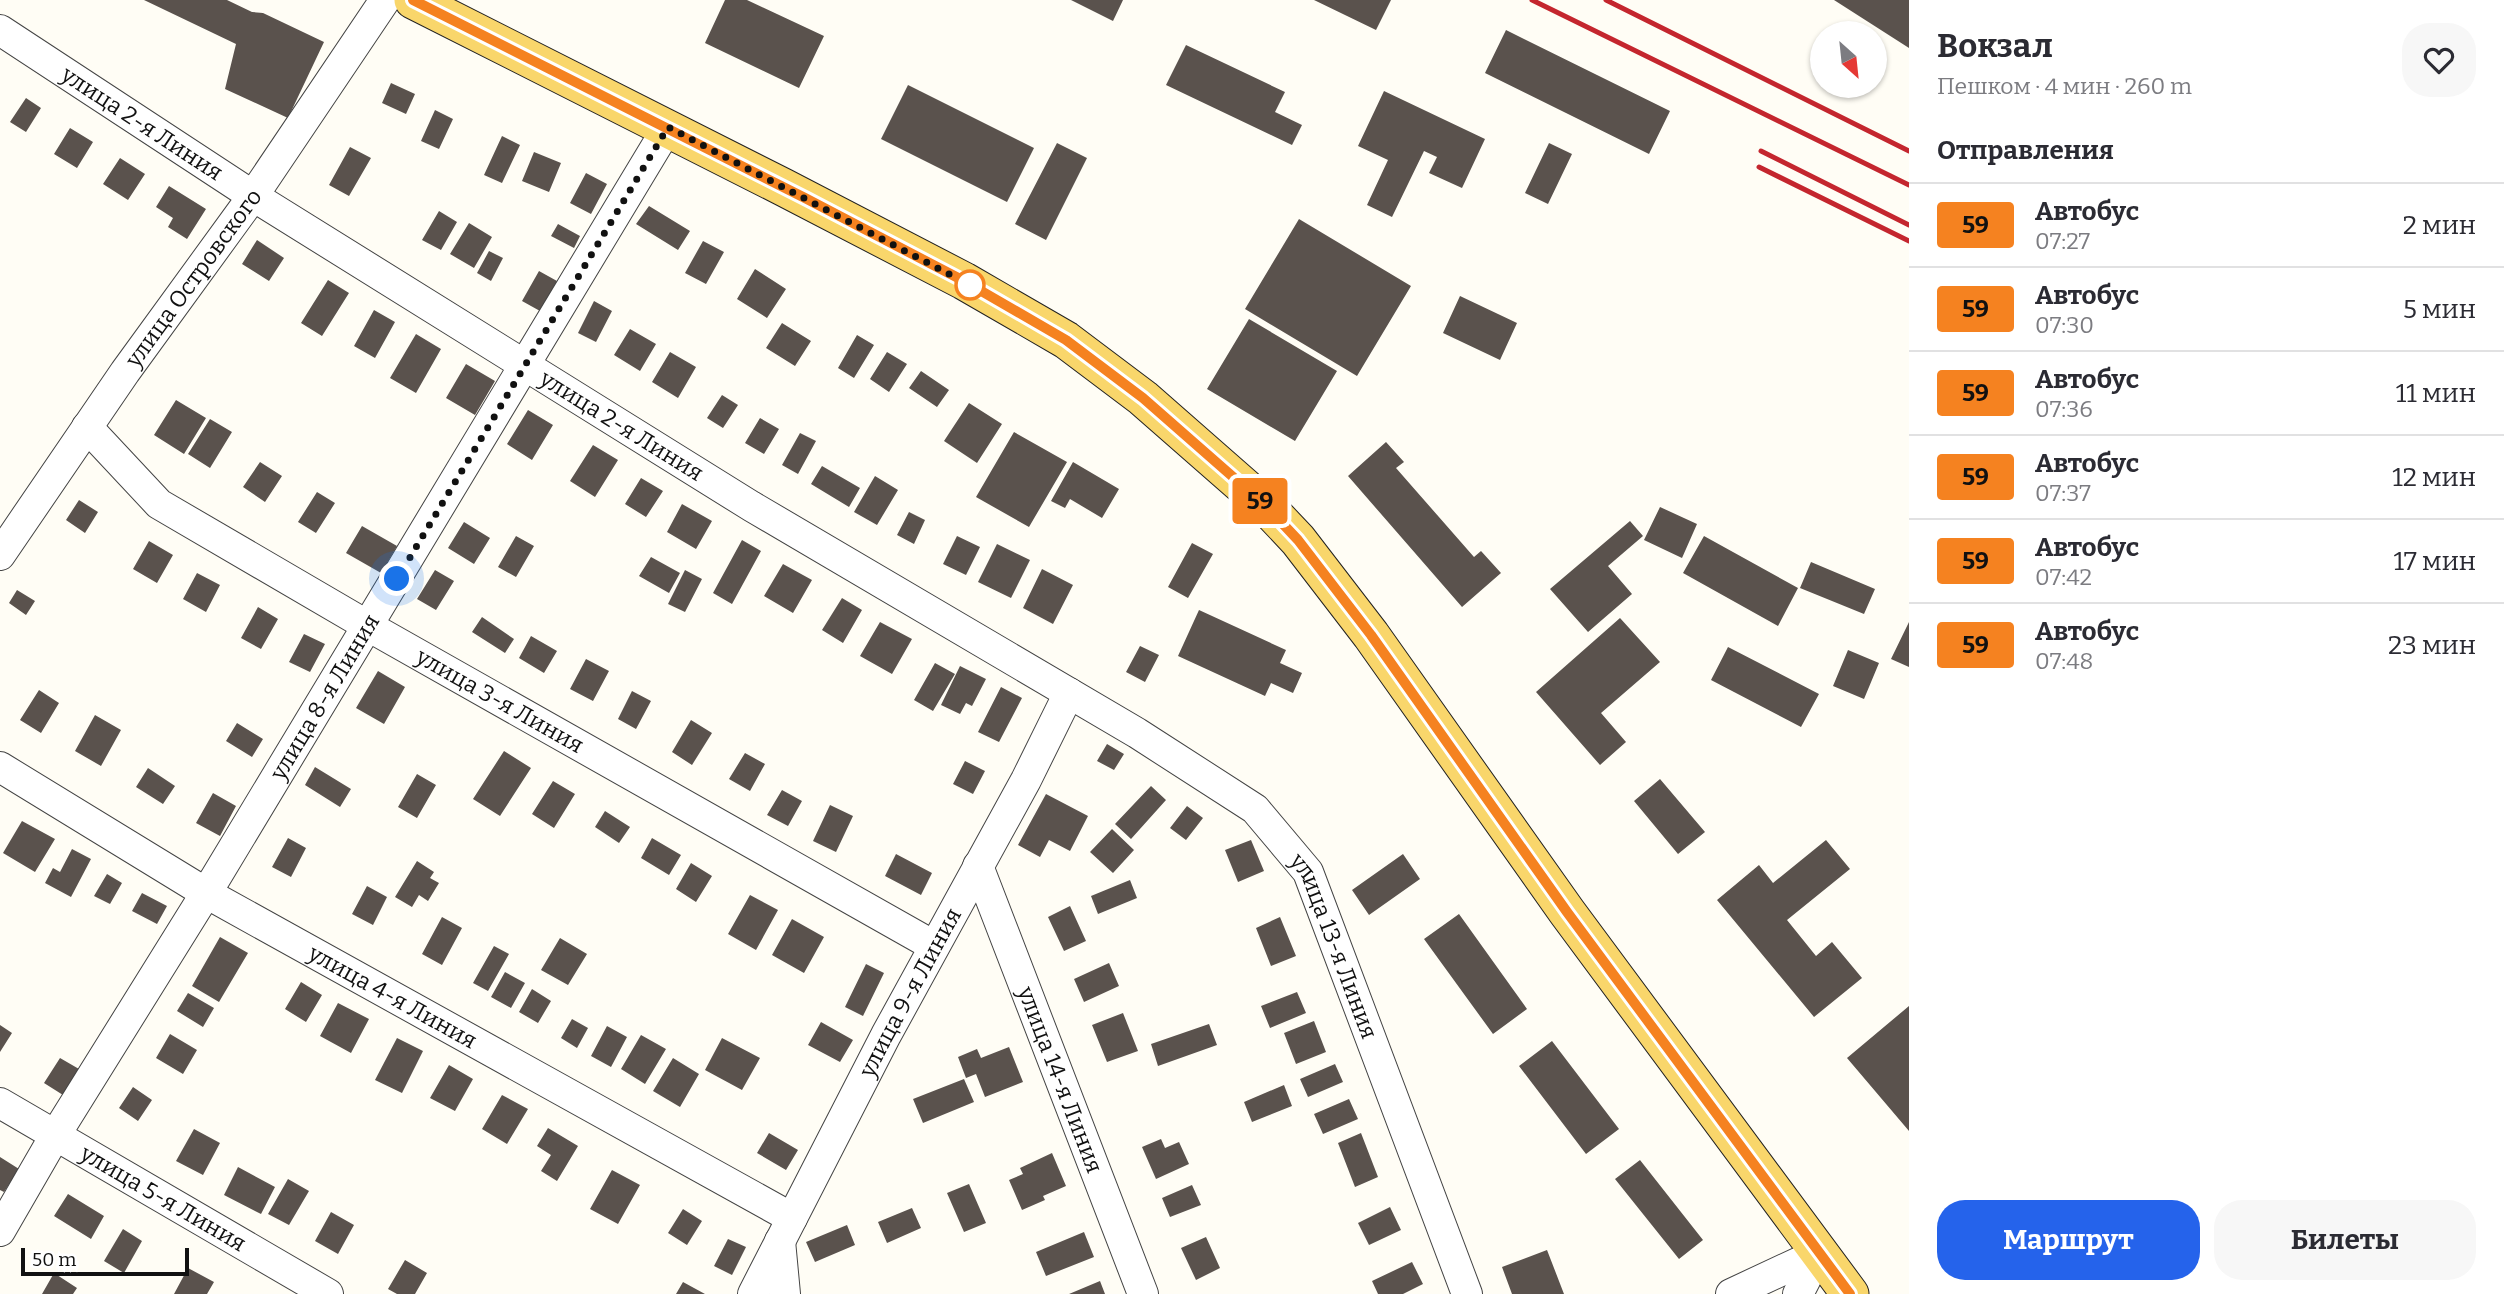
<!DOCTYPE html>
<html lang="ru">
<head>
<meta charset="utf-8">
<style>
  :root { --surface:#fff; --page:#f7f7f7; --text:#2b2b33; --muted:#7c7c81; --line:#e1e1e2; --accent:#2563eb }
  body { margin:0; font-family:Bitter,serif; background:var(--page); color:var(--text); height:100vh; display:flex; flex-direction:column; font-size:26px; white-space:nowrap }
  * { box-sizing:border-box; margin:0 }
  p { font-size:23px; color:var(--muted) }
  .icon { flex:none; width:38px; height:38px; fill:none; stroke:currentColor; stroke-width:2; stroke-linecap:round; stroke-linejoin:round }
  .map { position:relative; flex:1; overflow:hidden }
  .panel { display:flex; flex-direction:column; background:var(--surface); width:595px }
  .panel>* { flex:none }
  .badge { padding:0 14px; border-radius:5px; font-size:24px; line-height:46px }
  .needle { width:46px; rotate:153deg }
  .fabs { position:absolute; left:1810px; top:21px; display:grid; gap:14px }
  .fabs a { display:grid; place-items:center; width:77px; height:77px; border-radius:50%; background:var(--surface); box-shadow:0 2px 5px #0004; font-size:35px }
  .scale { position:absolute; left:21px; bottom:18px; width:168px; box-sizing:border-box; padding-left:7px; border:4px solid #111; border-top:0; font-size:19px; line-height:24px; white-space:nowrap; color:#111; -webkit-text-stroke:5px #fff; paint-order:stroke }
  .you { position:absolute; width:35px; height:35px; margin:-18px; border:5px solid #fff; border-radius:50%; background:#1a73e8; box-shadow:0 0 0 10px #1a73e833 }
  .map>.badge { position:absolute; translate:-50% -50%; box-shadow:0 0 0 4px #fff }
  h2 { padding:0 28px; font-size:26px; line-height:63px }
  .round { display:grid; place-items:center; flex:none; width:74px; height:74px; border-radius:28px; background:var(--page) }
  .head { display:flex; align-items:center; justify-content:space-between; height:119px; padding:0 28px }
  h1 { font-size:33px; font-weight:700; line-height:52px }
  .cta { display:flex; gap:14px; margin-top:auto; padding:14px 28px }
  .cta a { flex:1; height:80px; border-radius:28px; background:var(--accent); color:#fff; font-size:28px; font-weight:700; line-height:80px; text-align:center }
  .cta a+a { background:var(--page); color:var(--text) }
  ul { padding:0; list-style:none }
  li { display:flex; align-items:center; gap:21px; height:84px; padding:0 28px; border-top:2px solid var(--line) }
  li div { flex:1 }
  li b { display:block; font-size:26px }
  li em { font-style:normal }
  li .badge { min-width:77px; font-weight:700; text-align:center }
  main { display:flex; flex:1; min-height:0 }
  .map>svg:first-child { display:block }
</style>
</head>
<body>
<main>
<div class="map">
<svg width="1909" height="1294" viewBox="0 0 1909 1294">
  <rect width="100%" height="100%" fill="#fffdf5"/>
  <path fill="#5a524d" d="M 144,0 L 227,0 L 252,12 L 263,13 L 324,42 L 288,118 L 225,89 L 236,44 Z
    M 725,0 L 747,0 L 824,36 L 799,88 L 705,43 Z
    M 1071,0 L 1123,0 L 1113,21 Z
    M 1314,0 L 1391,0 L 1376,30 Z
    M 1834,0 L 1909,0 L 1909,48 Z
    M 1506,30 L 1670,111 L 1649,154 L 1485,73 Z
    M 1186,45 L 1285,92 L 1275,112 L 1302,125 L 1292,145 L 1166,85 Z
    M 391,83 L 415,94 L 406,114 L 382,103 Z
    M 908,85 L 1034,148 L 1007,202 L 881,139 Z
    M 1384,91 L 1485,139 L 1462,188 L 1429,173 L 1437,157 L 1424,151 L 1392,217 L 1367,205 L 1388,160 L 1358,146 Z
    M 26,98 L 41,108 L 26,132 L 10,122 Z
    M 435,110 L 453,119 L 439,149 L 421,141 Z
    M 70,128 L 93,142 L 77,168 L 54,154 Z
    M 502,136 L 520,145 L 502,183 L 484,175 Z
    M 1057,143 L 1087,158 L 1046,240 L 1015,224 Z
    M 1549,143 L 1572,154 L 1548,204 L 1525,193 Z
    M 350,147 L 371,158 L 349,196 L 329,185 Z
    M 534,152 L 561,163 L 549,192 L 522,181 Z
    M 120,158 L 145,174 L 128,200 L 103,184 Z
    M 586,173 L 607,184 L 591,214 L 570,203 Z
    M 169,186 L 206,209 L 187,239 L 168,227 L 173,218 L 156,207 Z
    M 649,206 L 690,231 L 678,250 L 636,224 Z
    M 439,211 L 457,222 L 441,250 L 422,240 Z
    M 1299,219 L 1411,286 L 1357,376 L 1245,309 Z
    M 469,223 L 492,237 L 474,268 L 450,254 Z
    M 558,224 L 580,236 L 574,248 L 551,236 Z
    M 257,240 L 284,258 L 269,281 L 242,264 Z
    M 703,241 L 724,252 L 706,284 L 685,273 Z
    M 489,251 L 503,258 L 491,281 L 477,273 Z
    M 755,269 L 786,289 L 767,318 L 737,299 Z
    M 539,271 L 557,281 L 540,311 L 522,301 Z
    M 328,280 L 349,293 L 322,336 L 301,323 Z
    M 1460,296 L 1517,323 L 1500,360 L 1443,333 Z
    M 594,301 L 612,311 L 596,342 L 578,333 Z
    M 374,310 L 395,322 L 375,358 L 354,346 Z
    M 1249,319 L 1337,371 L 1295,441 L 1207,389 Z
    M 782,323 L 811,341 L 795,366 L 766,348 Z
    M 630,329 L 656,344 L 640,371 L 614,355 Z
    M 416,334 L 441,349 L 416,393 L 390,378 Z
    M 857,335 L 874,345 L 854,378 L 838,368 Z
    M 670,352 L 696,367 L 678,398 L 652,382 Z
    M 887,352 L 907,364 L 889,392 L 870,379 Z
    M 466,364 L 495,381 L 475,415 L 446,398 Z
    M 921,371 L 949,390 L 937,407 L 909,388 Z
    M 722,395 L 738,405 L 723,428 L 707,418 Z
    M 176,400 L 206,418 L 184,454 L 154,435 Z
    M 969,403 L 1002,424 L 977,463 L 944,441 Z
    M 528,410 L 553,425 L 532,460 L 507,444 Z
    M 760,418 L 779,429 L 764,454 L 745,443 Z
    M 210,419 L 232,432 L 210,468 L 188,454 Z
    M 1014,432 L 1067,462 L 1029,527 L 976,497 Z
    M 800,433 L 816,441 L 798,474 L 782,465 Z
    M 1386,442 L 1404,462 L 1396,468 L 1474,557 L 1481,551 L 1501,573 L 1462,607 L 1348,476 Z
    M 593,445 L 618,460 L 595,497 L 570,481 Z
    M 260,462 L 282,476 L 265,502 L 243,487 Z
    M 1073,462 L 1119,489 L 1102,518 L 1070,499 L 1065,508 L 1051,501 Z
    M 822,466 L 860,488 L 849,507 L 811,484 Z
    M 875,476 L 898,490 L 877,525 L 854,512 Z
    M 641,478 L 663,491 L 646,517 L 625,504 Z
    M 317,492 L 335,503 L 316,533 L 298,522 Z
    M 79,500 L 98,512 L 85,533 L 66,520 Z
    M 682,504 L 712,521 L 696,549 L 667,532 Z
    M 1660,507 L 1697,524 L 1682,558 L 1644,540 Z
    M 909,512 L 925,520 L 914,544 L 897,535 Z
    M 1630,521 L 1643,536 L 1608,566 L 1632,594 L 1588,632 L 1550,589 Z
    M 464,522 L 490,538 L 474,564 L 448,548 Z
    M 362,526 L 397,546 L 381,573 L 346,553 Z
    M 516,536 L 534,546 L 516,577 L 498,567 Z
    M 957,536 L 980,547 L 966,575 L 943,564 Z
    M 1704,536 L 1798,588 L 1778,626 L 1683,573 Z
    M 742,540 L 761,551 L 732,604 L 713,593 Z
    M 149,541 L 173,555 L 157,583 L 133,569 Z
    M 1192,543 L 1213,554 L 1188,598 L 1168,587 Z
    M 997,544 L 1030,560 L 1011,598 L 978,582 Z
    M 651,557 L 680,573 L 669,593 L 639,576 Z
    M 1811,562 L 1875,589 L 1864,614 L 1800,588 Z
    M 783,564 L 812,580 L 793,613 L 764,596 Z
    M 1042,569 L 1073,585 L 1053,624 L 1023,608 Z
    M 435,570 L 454,581 L 436,610 L 417,599 Z
    M 685,570 L 702,579 L 685,612 L 668,604 Z
    M 197,573 L 220,585 L 206,612 L 183,599 Z
    M 17,590 L 35,601 L 26,615 L 9,603 Z
    M 842,598 L 862,610 L 843,643 L 822,630 Z
    M 258,607 L 278,619 L 261,649 L 241,638 Z
    M 1199,610 L 1286,650 L 1280,663 L 1302,673 L 1293,693 L 1271,683 L 1265,696 L 1178,656 Z
    M 482,617 L 514,639 L 505,653 L 472,632 Z
    M 1620,618 L 1660,662 L 1601,713 L 1626,742 L 1600,765 L 1536,692 Z
    M 880,622 L 912,639 L 892,674 L 860,656 Z
    M 1909,622 L 1909,667 L 1891,659 Z
    M 304,634 L 325,644 L 310,672 L 289,662 Z
    M 531,636 L 557,651 L 544,673 L 519,658 Z
    M 1140,646 L 1159,655 L 1145,682 L 1126,672 Z
    M 1728,647 L 1819,694 L 1801,727 L 1711,680 Z
    M 1848,650 L 1879,663 L 1864,699 L 1833,686 Z
    M 586,659 L 609,671 L 593,701 L 570,689 Z
    M 935,663 L 955,674 L 933,711 L 914,700 Z
    M 960,666 L 986,679 L 972,706 L 966,703 L 960,714 L 941,705 Z
    M 378,671 L 405,687 L 384,724 L 356,708 Z
    M 1001,687 L 1022,698 L 999,742 L 978,732 Z
    M 39,690 L 59,703 L 41,733 L 20,720 Z
    M 632,691 L 651,701 L 636,729 L 618,719 Z
    M 95,715 L 121,730 L 101,766 L 75,751 Z
    M 691,720 L 712,733 L 692,765 L 672,752 Z
    M 237,723 L 263,739 L 252,757 L 226,741 Z
    M 1107,744 L 1124,754 L 1114,770 L 1097,761 Z
    M 504,751 L 531,768 L 500,816 L 473,799 Z
    M 745,753 L 765,764 L 750,791 L 729,779 Z
    M 965,761 L 985,771 L 973,794 L 953,784 Z
    M 315,767 L 351,789 L 340,807 L 305,785 Z
    M 148,768 L 175,786 L 163,804 L 136,787 Z
    M 417,774 L 436,785 L 417,818 L 398,807 Z
    M 1660,779 L 1705,832 L 1678,854 L 1634,801 Z
    M 553,781 L 575,794 L 554,828 L 532,814 Z
    M 1151,786 L 1166,800 L 1131,839 L 1115,824 Z
    M 782,790 L 802,801 L 788,826 L 767,815 Z
    M 213,793 L 236,806 L 220,836 L 196,823 Z
    M 1046,794 L 1088,816 L 1070,851 L 1049,840 L 1040,857 L 1018,845 Z
    M 830,805 L 853,816 L 836,852 L 813,841 Z
    M 1187,806 L 1203,818 L 1186,840 L 1170,828 Z
    M 605,811 L 630,827 L 619,843 L 595,827 Z
    M 22,821 L 55,839 L 35,872 L 3,853 Z
    M 1112,829 L 1134,850 L 1113,873 L 1090,852 Z
    M 288,838 L 306,848 L 291,877 L 272,867 Z
    M 652,838 L 681,855 L 669,875 L 641,858 Z
    M 1251,840 L 1264,871 L 1238,882 L 1225,850 Z
    M 1826,840 L 1850,869 L 1787,920 L 1816,956 L 1832,942 L 1862,978 L 1814,1017 L 1717,900 L 1759,865 L 1773,883 Z
    M 72,849 L 91,859 L 71,897 L 45,883 L 53,868 L 60,872 Z
    M 896,854 L 932,873 L 921,895 L 885,876 Z
    M 1403,854 L 1420,879 L 1369,915 L 1352,890 Z
    M 417,861 L 434,872 L 430,878 L 439,883 L 428,901 L 419,895 L 412,907 L 395,897 Z
    M 691,863 L 712,876 L 696,902 L 676,889 Z
    M 107,874 L 122,883 L 110,904 L 94,896 Z
    M 1130,880 L 1137,898 L 1098,914 L 1091,896 Z
    M 367,886 L 387,897 L 373,925 L 352,914 Z
    M 142,893 L 167,906 L 157,924 L 132,911 Z
    M 750,895 L 778,910 L 756,950 L 728,934 Z
    M 1070,906 L 1086,941 L 1064,951 L 1048,917 Z
    M 1459,914 L 1527,1009 L 1493,1034 L 1424,939 Z
    M 442,917 L 462,928 L 442,965 L 422,954 Z
    M 1280,917 L 1296,956 L 1271,966 L 1256,928 Z
    M 792,919 L 824,937 L 804,973 L 772,955 Z
    M 220,937 L 248,953 L 219,1002 L 192,986 Z
    M 560,938 L 587,954 L 568,985 L 541,970 Z
    M 494,946 L 509,954 L 488,991 L 473,983 Z
    M 1109,963 L 1119,986 L 1084,1002 L 1074,979 Z
    M 866,964 L 884,973 L 863,1016 L 845,1007 Z
    M 505,972 L 525,983 L 511,1008 L 491,997 Z
    M 301,982 L 322,995 L 306,1022 L 285,1009 Z
    M 532,989 L 551,1001 L 538,1023 L 519,1012 Z
    M 1297,992 L 1306,1013 L 1270,1028 L 1261,1006 Z
    M 188,993 L 214,1008 L 203,1027 L 177,1011 Z
    M 338,1003 L 369,1019 L 351,1053 L 320,1036 Z
    M 1909,1006 L 1909,1131 L 1847,1058 Z
    M 1123,1013 L 1138,1051 L 1107,1062 L 1092,1025 Z
    M 572,1019 L 588,1028 L 577,1048 L 561,1038 Z
    M 1314,1021 L 1326,1052 L 1296,1064 L 1284,1033 Z
    M 821,1022 L 853,1040 L 840,1062 L 808,1045 Z
    M 1209,1024 L 1217,1045 L 1158,1066 L 1151,1044 Z
    M 0,1025 L 12,1033 L 0,1052 Z
    M 607,1026 L 627,1037 L 611,1067 L 591,1056 Z
    M 170,1034 L 197,1050 L 183,1074 L 156,1058 Z
    M 641,1035 L 666,1049 L 645,1084 L 621,1069 Z
    M 397,1038 L 423,1051 L 402,1093 L 375,1080 Z
    M 722,1038 L 760,1058 L 742,1090 L 705,1070 Z
    M 1552,1041 L 1619,1129 L 1586,1154 L 1519,1066 Z
    M 1009,1047 L 1023,1082 L 985,1097 L 976,1074 L 966,1078 L 958,1057 L 977,1049 L 981,1058 Z
    M 60,1058 L 79,1069 L 63,1095 L 44,1083 Z
    M 673,1058 L 699,1074 L 680,1107 L 653,1091 Z
    M 1335,1064 L 1343,1082 L 1308,1097 L 1300,1079 Z
    M 449,1065 L 473,1079 L 455,1111 L 430,1098 Z
    M 964,1079 L 974,1102 L 923,1123 L 913,1099 Z
    M 1284,1085 L 1292,1106 L 1252,1122 L 1244,1102 Z
    M 133,1087 L 152,1100 L 138,1121 L 119,1108 Z
    M 502,1095 L 528,1109 L 507,1144 L 482,1129 Z
    M 1349,1099 L 1358,1119 L 1323,1134 L 1314,1114 Z
    M 548,1128 L 578,1146 L 557,1181 L 541,1171 L 551,1155 L 537,1146 Z
    M 194,1129 L 220,1143 L 203,1175 L 176,1161 Z
    M 769,1133 L 798,1150 L 786,1170 L 757,1153 Z
    M 1361,1133 L 1378,1177 L 1355,1187 L 1338,1143 Z
    M 1161,1139 L 1165,1148 L 1179,1142 L 1189,1164 L 1156,1179 L 1142,1147 Z
    M 1052,1153 L 1066,1186 L 1043,1196 L 1045,1200 L 1022,1210 L 1009,1180 L 1023,1174 L 1020,1168 Z
    M 0,1157 L 19,1169 L 4,1192 L 0,1190 Z
    M 1640,1160 L 1703,1240 L 1679,1259 L 1615,1179 Z
    M 238,1167 L 275,1187 L 261,1214 L 224,1195 Z
    M 612,1170 L 640,1185 L 618,1224 L 590,1209 Z
    M 288,1179 L 309,1191 L 289,1225 L 268,1214 Z
    M 969,1184 L 986,1223 L 964,1232 L 947,1193 Z
    M 1192,1185 L 1201,1205 L 1170,1217 L 1162,1198 Z
    M 68,1194 L 104,1216 L 91,1239 L 54,1216 Z
    M 1390,1207 L 1401,1230 L 1369,1245 L 1358,1223 Z
    M 912,1208 L 921,1228 L 887,1243 L 878,1222 Z
    M 683,1209 L 702,1221 L 687,1245 L 668,1233 Z
    M 331,1212 L 354,1225 L 338,1254 L 315,1241 Z
    M 847,1225 L 855,1245 L 815,1262 L 806,1242 Z
    M 123,1229 L 142,1241 L 124,1273 L 104,1261 Z
    M 1084,1232 L 1094,1257 L 1046,1276 L 1036,1252 Z
    M 1206,1237 L 1220,1268 L 1196,1280 L 1181,1248 Z
    M 728,1239 L 746,1247 L 732,1275 L 714,1266 Z
    M 1547,1250 L 1564,1294 L 1512,1294 L 1502,1267 Z
    M 405,1260 L 427,1273 L 415,1294 L 397,1294 L 388,1289 Z
    M 1412,1262 L 1423,1284 L 1403,1294 L 1378,1294 L 1372,1281 Z
    M 188,1268 L 214,1282 L 207,1294 L 174,1294 Z
    M 54,1273 L 77,1288 L 73,1294 L 42,1294 Z
    M 1100,1281 L 1105,1294 L 1069,1294 Z
    M 683,1282 L 705,1294 L 676,1294 Z"/>
  <g fill="none" stroke-linecap="round" stroke-linejoin="round">
    <defs>
      <g id="minor">
        <path id="s1" d="M 0,30 L 253,196 L 751,506 L 1137,733 L 1255,809 L 1308,872 L 1467,1294"/>
        <path id="s2" d="M 87,427 L 159,504 L 368,626 L 934,946"/>
        <path id="s3" d="M 0,555 L 125,372 L 253,196 L 385,0"/>
        <path id="s4" d="M 0,767 L 206,893 L 792,1218"/>
        <path id="s5" d="M 978,866 L 1143,1294"/>
        <path id="s6" d="M 0,1103 L 328,1294"/>
        <path id="s7" d="M 0,1231 L 56,1134 L 216,877 L 668,127"/>
        <path d="M 780,1241 L 785,1294"/>
        <path id="s8" d="M 753,1294 L 886,1035 L 1026,780 L 1069,693"/>
        <path d="M 1731,1294 L 1819,1253"/>
        <path d="M 1798,1294 L 1819,1253"/>
      </g>
      <path id="major" d="M 413,0 L 783,187 L 964,281 L 1066,340 L 1143,398 L 1265,505 L 1298,540 L 1371,635 L 1567,912 L 1850,1294"/>
    </defs>
    <use href="#minor" stroke="#444" stroke-width="32"/>
    <use href="#major" stroke="#222" stroke-width="39"/>
    <use href="#minor" stroke="#fff" stroke-width="30"/>
    <use href="#major" stroke="#f9d66b" stroke-width="37"/>
    <path stroke="#c4262e" stroke-width="5" d="M 1532,0 L 1909,185
      M 1606,0 L 1909,151
      M 1761,151 L 1909,225
      M 1759,167 L 1909,241"/>
  </g>
  <g fill="none" stroke-linecap="round" stroke-linejoin="round">
    <defs>
      <path id="line" d="M 413,0 L 805,198 L 964,281 L 1066,340 L 1143,398 L 1265,505 L 1298,540 L 1371,635 L 1567,912 L 1850,1294"/>
    </defs>
    <use href="#line" stroke="#fff" stroke-width="16"/>
    <use href="#line" stroke="#f58220" stroke-width="10"/>
    <path stroke="#111" stroke-width="7" stroke-dasharray="0 12.6" d="M 397,579 L 668,127 L 970,285"/>
  </g>
  <circle fill="#fff" stroke="#f58220" stroke-width="3.5" cx="970" cy="285" r="14"/>
  <g text-anchor="middle" dominant-baseline="central" stroke-width="7" stroke-linejoin="round" paint-order="stroke">
    <g font-size="23" fill="#111" stroke="#fff">
      <text stroke="none"><textPath href="#s1" startOffset="170">улица 2-я Линия</textPath></text>
      <text stroke="none"><textPath href="#s3" startOffset="338">улица Островского</textPath></text>
      <text stroke="none"><textPath href="#s1" startOffset="737">улица 2-я Линия</textPath></text>
      <text stroke="none"><textPath href="#s7" startOffset="625">улица 8-я Линия</textPath></text>
      <text stroke="none"><textPath href="#s2" startOffset="499">улица 3-я Линия</textPath></text>
      <text stroke="none"><textPath href="#s1" startOffset="1638">улица 13-я Линия</textPath></text>
      <text stroke="none"><textPath href="#s8" startOffset="340">улица 9-я Линия</textPath></text>
      <text stroke="none"><textPath href="#s4" startOffset="455">улица 4-я Линия</textPath></text>
      <text stroke="none"><textPath href="#s5" startOffset="229">улица 14-я Линия</textPath></text>
      <text stroke="none"><textPath href="#s6" startOffset="189">улица 5-я Линия</textPath></text>
    </g>
  </g>
</svg>
<div class="fabs">
<a><svg class="needle" viewBox="-14 -14 28 28"><path d="M0-13l5 13h-10z" fill="#e53935"/><path d="M0 13l5-13h-10z" fill="#7c7c81"/></svg></a>
</div>
<div class="scale">50 m</div>
<div class="you" style="left:397px;top:579px"></div>
<b class="badge" style="left:1260px;top:501px;background:#f58220;color:#111">59</b>
</div>
<section class="panel">
<div class="head"><div><h1>Вокзал</h1><p>Пешком · 4 мин · 260 m</p></div><a class="round"><svg class="icon" aria-label="heart" viewBox="0 0 24 24"><path d="M12 20l-8-8c-3-5 5-10 8-4 3-6 11-1 8 4z"/></svg></a></div>
<h2>Отправления</h2>
<ul>
<li><span class="badge" style="background:#f58220;color:#111">59</span><div><b>Автобус</b><p>07:27</p></div><em>2 мин</em></li>
<li><span class="badge" style="background:#f58220;color:#111">59</span><div><b>Автобус</b><p>07:30</p></div><em>5 мин</em></li>
<li><span class="badge" style="background:#f58220;color:#111">59</span><div><b>Автобус</b><p>07:36</p></div><em>11 мин</em></li>
<li><span class="badge" style="background:#f58220;color:#111">59</span><div><b>Автобус</b><p>07:37</p></div><em>12 мин</em></li>
<li><span class="badge" style="background:#f58220;color:#111">59</span><div><b>Автобус</b><p>07:42</p></div><em>17 мин</em></li>
<li><span class="badge" style="background:#f58220;color:#111">59</span><div><b>Автобус</b><p>07:48</p></div><em>23 мин</em></li>
</ul>
<div class="cta"><a>Маршрут</a><a>Билеты</a></div>
</section>
</main>
</body>
</html>
